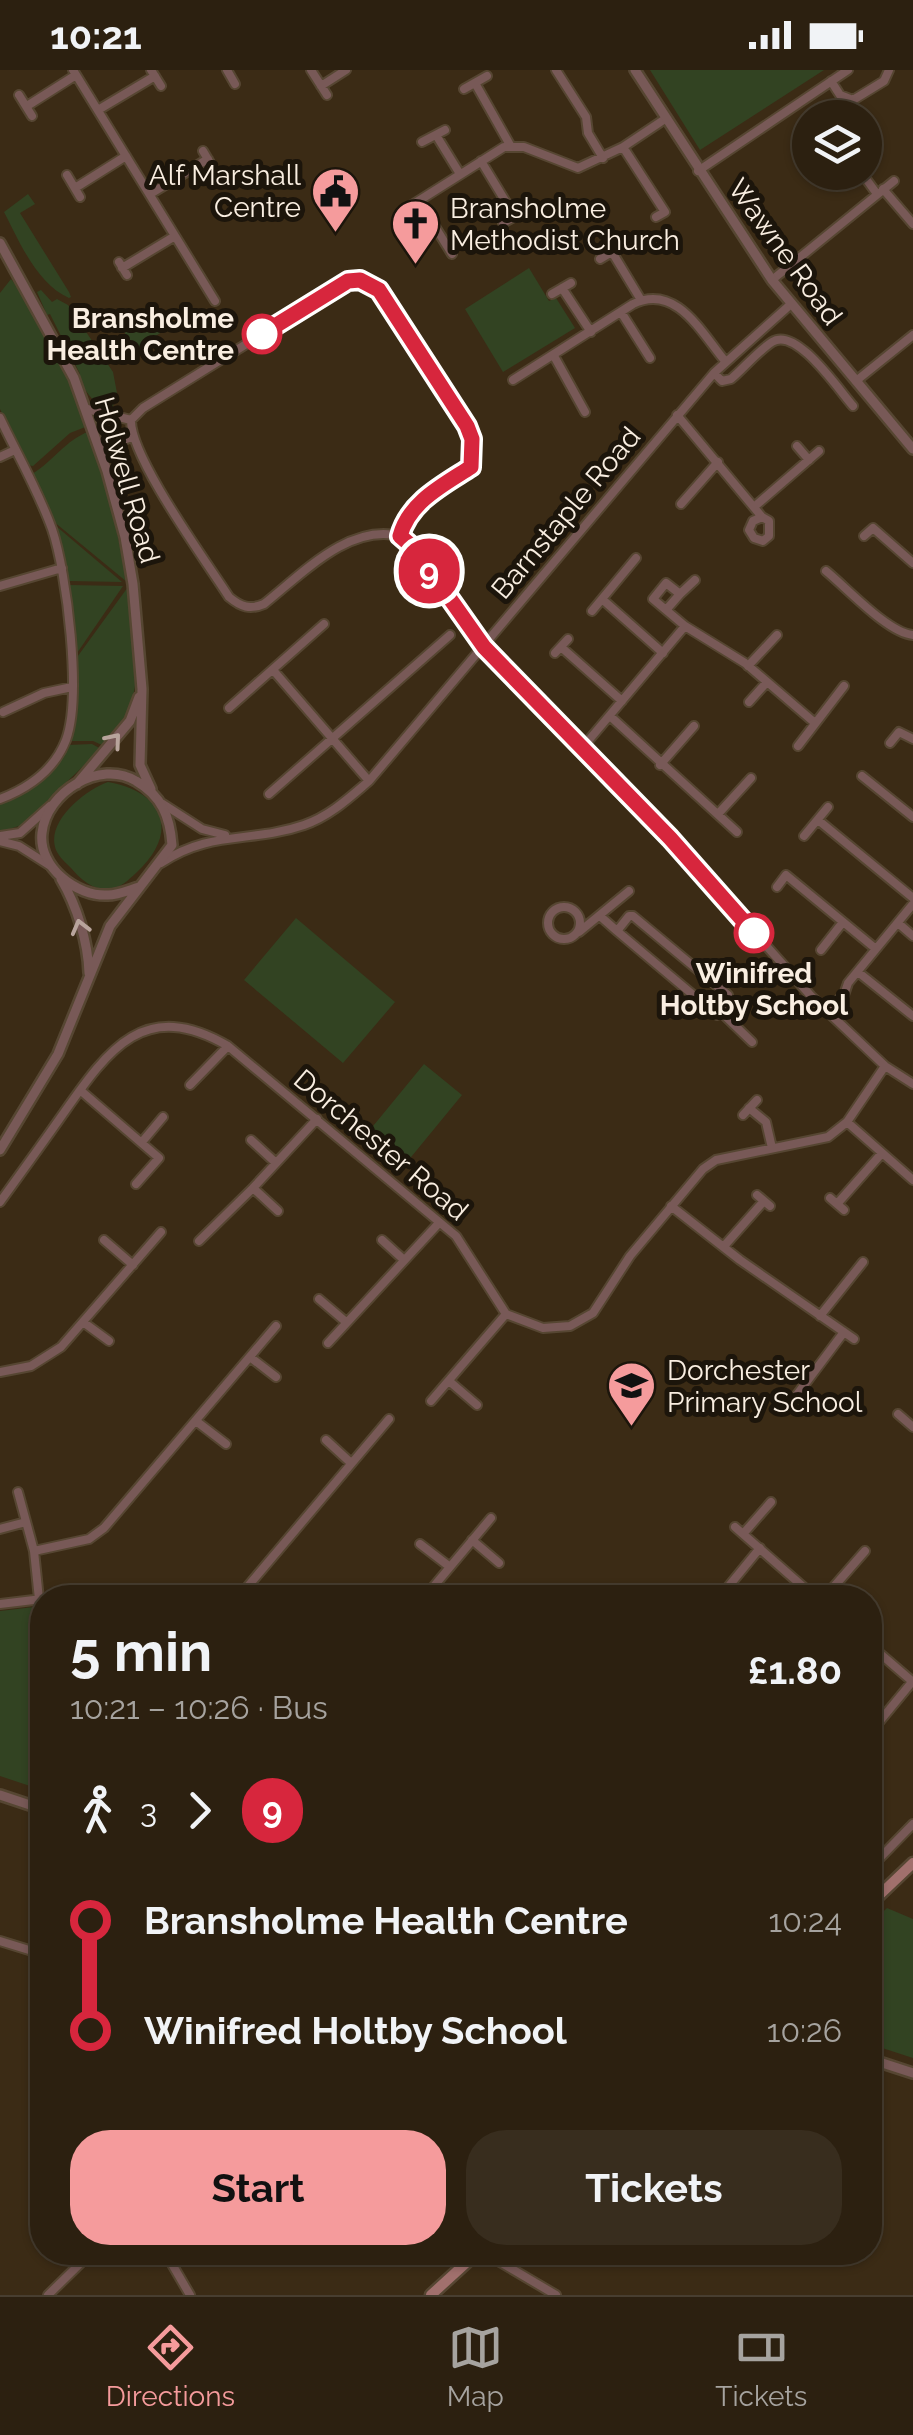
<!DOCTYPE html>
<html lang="en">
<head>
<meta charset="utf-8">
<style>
  :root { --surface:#2c2010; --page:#382d1e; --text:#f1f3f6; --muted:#a6a39f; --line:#483e30; --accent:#f59b9c }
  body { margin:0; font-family:Raleway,sans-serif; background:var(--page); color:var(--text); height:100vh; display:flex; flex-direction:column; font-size:38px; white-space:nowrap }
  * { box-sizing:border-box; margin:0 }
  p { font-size:32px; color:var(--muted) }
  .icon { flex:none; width:55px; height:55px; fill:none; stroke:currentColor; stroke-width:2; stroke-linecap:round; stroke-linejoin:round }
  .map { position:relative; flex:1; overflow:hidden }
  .drawer { position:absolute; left:30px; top:1515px; width:852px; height:680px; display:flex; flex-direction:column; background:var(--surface); border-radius:40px; box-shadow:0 2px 8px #0004,0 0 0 2px var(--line) }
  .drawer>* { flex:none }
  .badge { padding:0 20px; border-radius:32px; font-size:35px; line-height:65px }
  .tools { position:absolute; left:792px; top:30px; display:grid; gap:20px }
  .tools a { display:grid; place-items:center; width:90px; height:90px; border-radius:50%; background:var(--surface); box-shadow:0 2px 8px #0004,0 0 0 2px var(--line); font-size:50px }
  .map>.badge { position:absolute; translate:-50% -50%; box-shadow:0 0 0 5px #fff }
  .legs { display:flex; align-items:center; gap:15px; height:110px; padding:0 40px; font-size:32px }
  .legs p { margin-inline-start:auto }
  .head { display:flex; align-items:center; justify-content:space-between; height:170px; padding:0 40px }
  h1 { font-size:55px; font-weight:700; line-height:75px }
  .action { display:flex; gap:20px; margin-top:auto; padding:20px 40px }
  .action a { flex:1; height:115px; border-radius:40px; background:var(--accent); color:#111; font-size:40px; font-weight:700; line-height:115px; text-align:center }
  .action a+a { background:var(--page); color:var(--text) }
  ul { padding:0 40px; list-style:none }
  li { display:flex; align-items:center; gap:35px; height:110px; font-size:38px }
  li i { display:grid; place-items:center; width:15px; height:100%; margin:0 12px; background:currentColor }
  li i::after { content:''; width:25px; height:25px; margin:-12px; border:8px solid; border-radius:50%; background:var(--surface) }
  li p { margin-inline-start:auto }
  li:first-child i { background:linear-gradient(#0000 50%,currentColor 0) }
  li:last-child i { background:linear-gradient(currentColor 50%,#0000 0) }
  .status { display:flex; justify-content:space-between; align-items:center; height:70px; padding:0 50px; background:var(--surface); direction:ltr }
  .status svg { height:28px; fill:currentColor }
  .dock { display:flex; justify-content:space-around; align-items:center; height:140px; border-top:2px solid var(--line); background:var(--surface); font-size:28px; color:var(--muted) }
  .dock a { display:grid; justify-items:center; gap:5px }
  .dock .active { color:var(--accent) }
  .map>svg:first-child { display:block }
</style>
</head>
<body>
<div class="status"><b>10:21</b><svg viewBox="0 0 49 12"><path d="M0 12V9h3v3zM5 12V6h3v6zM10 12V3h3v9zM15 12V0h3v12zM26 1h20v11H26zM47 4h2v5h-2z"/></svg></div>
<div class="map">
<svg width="913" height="2225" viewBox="0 0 913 2225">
  <rect width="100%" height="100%" fill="#3b2b15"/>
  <path fill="#324322" d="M 650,0 L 824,0 L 700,80 Z
    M 28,124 L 35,134 L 20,143 L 69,222 L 71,227 L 69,228 C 37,214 19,171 4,142 Z
    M 529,198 L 549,231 L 556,228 L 575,258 L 503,302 L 465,239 Z
    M 11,209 C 47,250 67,306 88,356 L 70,363 L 33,396 L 27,395 L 0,339 L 0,223 Z
    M 41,220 L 52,232 L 57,229 L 68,235 L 113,302 L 117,323 L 111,343 C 95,336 85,321 77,306 L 80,304 L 50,244 L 47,245 L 37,222 Z
    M 159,244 L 168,258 L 154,267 L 158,275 L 146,282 L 136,282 L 120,255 L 137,245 L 143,254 Z
    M 90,361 L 110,427 L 127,512 L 53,451 L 32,404 C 54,391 65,370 90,361 Z
    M 56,456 L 122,512 L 69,511 Z
    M 69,515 L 123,516 L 75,586 Z
    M 128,517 C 136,580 151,626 104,676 L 93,671 L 71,671 L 78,638 L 75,590 Z
    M 92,674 L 101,679 L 22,755 L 0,762 L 0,733 C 32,723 52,704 68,675 Z
    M 108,712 C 165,722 180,763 136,803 C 128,810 121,818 110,819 C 94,821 81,810 71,798 C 66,793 59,787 56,780 C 45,752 85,720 108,712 Z
    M 296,848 L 395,932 L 343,993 L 244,910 Z
    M 424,994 L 462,1025 L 407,1092 L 369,1061 Z
    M 42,1536 L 42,1720 L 0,1706 L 0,1541 Z
    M 887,1838 L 913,1849 L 913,1988 L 870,1974 L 870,1854 Z"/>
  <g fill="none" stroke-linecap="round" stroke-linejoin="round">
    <defs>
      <path id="minor" d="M 73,0 L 215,231
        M 151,0 L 161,16
        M 227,0 L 235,14
        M 311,0 L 327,25
        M 556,0 L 586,47 L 588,63 L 603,88
        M 831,11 L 840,25 L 853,30 L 884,11 L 889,0
        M 475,13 L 510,75
        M 321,16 L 346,0
        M 464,19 L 487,6
        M 19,25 L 32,46
        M 27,36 L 76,5
        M 98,40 L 155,6
        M 436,65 L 460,104
        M 422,72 L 445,60
        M 623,77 L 665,142 L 656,147
        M 203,81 L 213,98
        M 481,91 L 515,147
        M 698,101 L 848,0
        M 861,102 L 877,124
        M 67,105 L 80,127
        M 75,118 L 126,86
        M 883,119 L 913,154
        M 150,124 L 208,89
        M 419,131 L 452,184
        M 412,135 L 504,77 L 524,77 L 578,98 L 623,77 L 665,49
        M 503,153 L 528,139
        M 612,182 L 641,230
        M 600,189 L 620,177
        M 119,192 L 127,205
        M 122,198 L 175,166
        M 360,210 L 379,220 L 467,356 L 473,369 L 471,397 C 443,415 408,432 400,466 C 349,453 302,504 264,534 C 250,540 241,537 229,527 C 206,491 130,387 131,350 L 143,338 L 348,211 Z
        M 772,210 L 894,111
        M 562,218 L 591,262
        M 552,224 L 571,213
        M 621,242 L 650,288
        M 554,286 L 585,342
        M 714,303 L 722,311 L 731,309 C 744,298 757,282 772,272 C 796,256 838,319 853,336
        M 513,310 L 633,234 C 676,213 701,262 725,291
        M 856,311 L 913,265
        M 87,339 L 131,350
        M 677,345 L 762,447 L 769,451 L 769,466 L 763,471 L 754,468 L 749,460 L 753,451 L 762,447
        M 0,348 C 17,384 38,420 52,459 C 67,503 82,627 66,670 C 54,701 29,718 0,729
        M 797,376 L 809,390
        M 100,378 L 132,367
        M 0,387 L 15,380
        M 681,434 L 718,392
        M 754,437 L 819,381
        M 400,466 L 415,479 L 484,577 L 670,768 L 811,926 L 885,996 L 913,1014
        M 864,466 L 873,458 L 913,493
        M 826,501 C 847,518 888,563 913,565
        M 0,516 L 62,498
        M 680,524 L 695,510
        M 602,529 L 663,583
        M 666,540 L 680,524 L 666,513 L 653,529 L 685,556
        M 592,541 L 636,488
        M 561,577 L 622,631
        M 555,583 L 568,569
        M 748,596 L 777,565
        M 273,600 L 369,711
        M 749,632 L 767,612
        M 229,638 L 324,554
        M 3,642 L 44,623 L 72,617
        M 610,646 L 737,762
        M 890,673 L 899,662 L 913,669
        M 798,676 L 844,616
        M 583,677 L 685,556 L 745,593 L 815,653
        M 660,695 L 694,656
        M 862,706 L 913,747
        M 269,724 L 450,565
        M 163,734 L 202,759 L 225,765
        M 718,744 L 751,708
        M 818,750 L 913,828
        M 0,766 L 20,763 L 50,736
        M 804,766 L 828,737
        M 0,771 L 19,776 L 52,797
        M 161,793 C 210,760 252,773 304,755 C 330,746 349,728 369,711 L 714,303 L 791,234
        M 777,817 L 786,805 L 876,879
        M548 853a16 16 0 1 1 32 0a16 16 0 1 1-32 0Z
        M 600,846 L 617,861 L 629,846 L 633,846 L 728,925 L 729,932 L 717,945 L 617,861
        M 898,853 L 913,866
        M 579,862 L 629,821
        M 821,880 L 843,852
        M 858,902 L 913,946
        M 826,940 L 844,925 L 848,913 L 913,834
        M 721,942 L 752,972
        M 190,1015 L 228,976
        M 80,1020 L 159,1088 L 136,1114
        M 749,1038 L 766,1052 L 772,1078
        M 743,1045 L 757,1030
        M 847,1052 L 913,1110
        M 251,1070 L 276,1093
        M 142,1072 L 163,1047
        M 253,1118 L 278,1141
        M 757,1125 L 770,1136
        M 830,1128 L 844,1140
        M 0,1132 C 21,1103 42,1074 63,1044 C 108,980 144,927 228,976 L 456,1166 L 506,1244 L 543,1258 L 570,1256 L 593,1243 L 630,1186 L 703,1099 L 716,1090 L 828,1067 L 847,1052 L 885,996
        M 837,1134 L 882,1083
        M 671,1136 L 740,1190 L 854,1269
        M 104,1170 L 133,1195
        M 382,1170 L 404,1190
        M 199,1171 L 253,1118 L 317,1049
        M 725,1175 L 764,1131
        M 319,1229 L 346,1252
        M 820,1246 L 863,1192
        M 83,1252 L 109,1271
        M 328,1273 L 438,1154
        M 250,1287 L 276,1307
        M 0,1302 L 31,1296 L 61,1277 L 161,1162
        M 449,1311 L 477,1335
        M 431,1331 L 506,1244
        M 790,1334 L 844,1262
        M 898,1344 L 913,1357
        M 196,1351 L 226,1374
        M 326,1370 L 351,1393
        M 18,1422 L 34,1481 L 39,1529
        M 735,1457 L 816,1528
        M 0,1459 L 26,1452
        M 743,1464 L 771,1432
        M 472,1470 L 499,1493
        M 420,1474 L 450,1497
        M 34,1481 L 89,1469 L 104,1458 L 276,1256
        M 238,1528 L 389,1349
        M 424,1528 L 491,1448
        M 608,1528 L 608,1527
        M 719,1528 L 760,1478
        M 824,1528 L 865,1481
        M 0,1534 L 42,1529
        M 870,1575 L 913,1612
        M 870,1663 L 912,1612
        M 870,1798 L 913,1754
        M 0,1871 L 42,1884
        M 165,2182 L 190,2225
        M 483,2182 L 556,2225
        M 48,2225 L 92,2182"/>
      <path id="tertiary" d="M 635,0 L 772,210 L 913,379
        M 0,173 L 74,308 L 107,401 L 125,467 L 133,514 L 142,619 L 140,695 L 151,719
        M 77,714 L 130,651 L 139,627
        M 61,809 C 77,836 88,872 89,903
        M 0,1080 L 58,984 L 110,856 L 172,775 C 170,747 162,726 136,711 C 100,689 46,722 42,763 C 38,797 77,827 108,825 C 118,825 129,820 139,817
        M 0,1725 L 42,1739
        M 870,1989 L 913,2003"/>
      <path id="secondary" d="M 870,1834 L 913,1793
        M 431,2225 L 478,2182"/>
    </defs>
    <use href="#minor" stroke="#564632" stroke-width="12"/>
    <use href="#tertiary" stroke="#564632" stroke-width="14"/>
    <use href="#secondary" stroke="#564632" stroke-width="15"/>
    <use href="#minor" stroke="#785957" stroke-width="8"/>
    <use href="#tertiary" stroke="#785957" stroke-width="9"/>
    <use href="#secondary" stroke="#a1706d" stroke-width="10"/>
  </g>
  <defs><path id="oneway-chevron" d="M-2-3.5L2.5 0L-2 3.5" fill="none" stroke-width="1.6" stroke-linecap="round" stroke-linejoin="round" transform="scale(2.5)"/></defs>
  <g stroke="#b8a49c">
    <use href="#oneway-chevron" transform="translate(114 670) rotate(-50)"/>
    <use href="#oneway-chevron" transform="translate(80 857) rotate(-105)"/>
  </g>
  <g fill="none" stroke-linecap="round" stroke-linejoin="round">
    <defs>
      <path id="line-1" d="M 262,264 L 348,211 L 360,210 L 379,220 L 467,356 L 472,369 L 471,397 C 443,415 409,432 400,466 L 415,479 L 484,577 L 670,768 L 754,863"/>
    </defs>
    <use href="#line-1" stroke="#fff" stroke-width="22"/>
    <use href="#line-1" stroke="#d7263d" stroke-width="15"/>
  </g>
  <defs>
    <symbol id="civic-pin" viewBox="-11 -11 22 30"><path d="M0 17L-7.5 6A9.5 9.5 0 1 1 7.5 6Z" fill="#f59b9c" stroke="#1c150b"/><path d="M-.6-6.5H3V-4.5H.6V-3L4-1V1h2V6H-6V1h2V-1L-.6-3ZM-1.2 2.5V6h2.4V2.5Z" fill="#111"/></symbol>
    <symbol id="church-pin" viewBox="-11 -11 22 30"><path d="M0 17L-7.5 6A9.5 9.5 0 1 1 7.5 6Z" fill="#f59b9c" stroke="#1c150b"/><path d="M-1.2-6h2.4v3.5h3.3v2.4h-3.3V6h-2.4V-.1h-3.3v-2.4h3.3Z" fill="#111"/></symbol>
    <symbol id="school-pin" viewBox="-11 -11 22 30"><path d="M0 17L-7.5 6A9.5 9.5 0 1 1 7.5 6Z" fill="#f59b9c" stroke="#1c150b"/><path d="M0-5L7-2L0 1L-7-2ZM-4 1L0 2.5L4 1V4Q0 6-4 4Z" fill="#111"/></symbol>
  </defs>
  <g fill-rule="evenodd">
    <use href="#civic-pin" x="308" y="94" width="55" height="75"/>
    <use href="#church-pin" x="388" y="126" width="55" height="75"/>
    <use href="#school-pin" x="604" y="1288" width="55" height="75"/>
  </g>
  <g fill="#fff" stroke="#d7263d" stroke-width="5">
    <circle cx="262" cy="264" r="18"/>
    <circle cx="754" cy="863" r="18"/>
  </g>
  <g text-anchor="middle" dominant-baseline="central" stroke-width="10" stroke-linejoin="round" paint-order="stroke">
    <g font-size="28" fill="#f9eee1" stroke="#1c150b" text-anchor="start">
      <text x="301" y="105" text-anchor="end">Alf Marshall<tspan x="301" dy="32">Centre</tspan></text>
      <text x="450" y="138">Bransholme<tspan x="450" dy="32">Methodist Church</tspan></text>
      <text x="667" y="1300">Dorchester<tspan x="667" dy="32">Primary School</tspan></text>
    </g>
    <g font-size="28" fill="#f9eee1" stroke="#1c150b">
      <text transform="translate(785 182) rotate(54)">Wawne Road</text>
      <text transform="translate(127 410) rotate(74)">Holwell Road</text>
      <text transform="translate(566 443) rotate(-50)">Barnstaple Road</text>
      <text transform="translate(381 1075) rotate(40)">Dorchester Road</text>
    </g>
    <g font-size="28" font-weight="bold" fill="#f9eee1" stroke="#1c150b" text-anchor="end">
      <text x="234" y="248">Bransholme<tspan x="234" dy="32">Health Centre</tspan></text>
      <text x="754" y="903" text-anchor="middle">Winifred<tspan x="754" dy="32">Holtby School</tspan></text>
    </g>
  </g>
</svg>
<div class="tools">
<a><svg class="icon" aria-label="layers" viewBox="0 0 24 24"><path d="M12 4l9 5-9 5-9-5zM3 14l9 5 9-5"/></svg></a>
</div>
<b class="badge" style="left:429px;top:501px;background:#d7263d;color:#fff">9</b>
<section class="drawer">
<div class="head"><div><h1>5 min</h1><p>10:21 – 10:26 · Bus</p></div><b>£1.80</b></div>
<div class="legs"><svg class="icon" aria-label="walk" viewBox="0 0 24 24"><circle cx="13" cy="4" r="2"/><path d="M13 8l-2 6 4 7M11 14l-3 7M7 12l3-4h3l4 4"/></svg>3<svg class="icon" aria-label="forward" viewBox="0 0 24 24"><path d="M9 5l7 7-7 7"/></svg><b class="badge" style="background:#d7263d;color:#fff">9</b></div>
<ul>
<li><i style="color:#d7263d"></i><b>Bransholme Health Centre</b><p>10:24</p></li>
<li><i style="color:#d7263d"></i><b>Winifred Holtby School</b><p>10:26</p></li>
</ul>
<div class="action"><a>Start</a><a>Tickets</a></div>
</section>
</div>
<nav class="dock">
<a class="active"><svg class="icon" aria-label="directions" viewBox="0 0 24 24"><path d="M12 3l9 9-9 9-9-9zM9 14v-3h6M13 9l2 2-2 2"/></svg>Directions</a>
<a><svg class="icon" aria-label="map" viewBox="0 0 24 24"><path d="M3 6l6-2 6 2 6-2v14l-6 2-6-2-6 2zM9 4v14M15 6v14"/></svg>Map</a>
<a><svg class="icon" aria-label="tickets" viewBox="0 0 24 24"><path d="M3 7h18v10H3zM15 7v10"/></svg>Tickets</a>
</nav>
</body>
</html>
